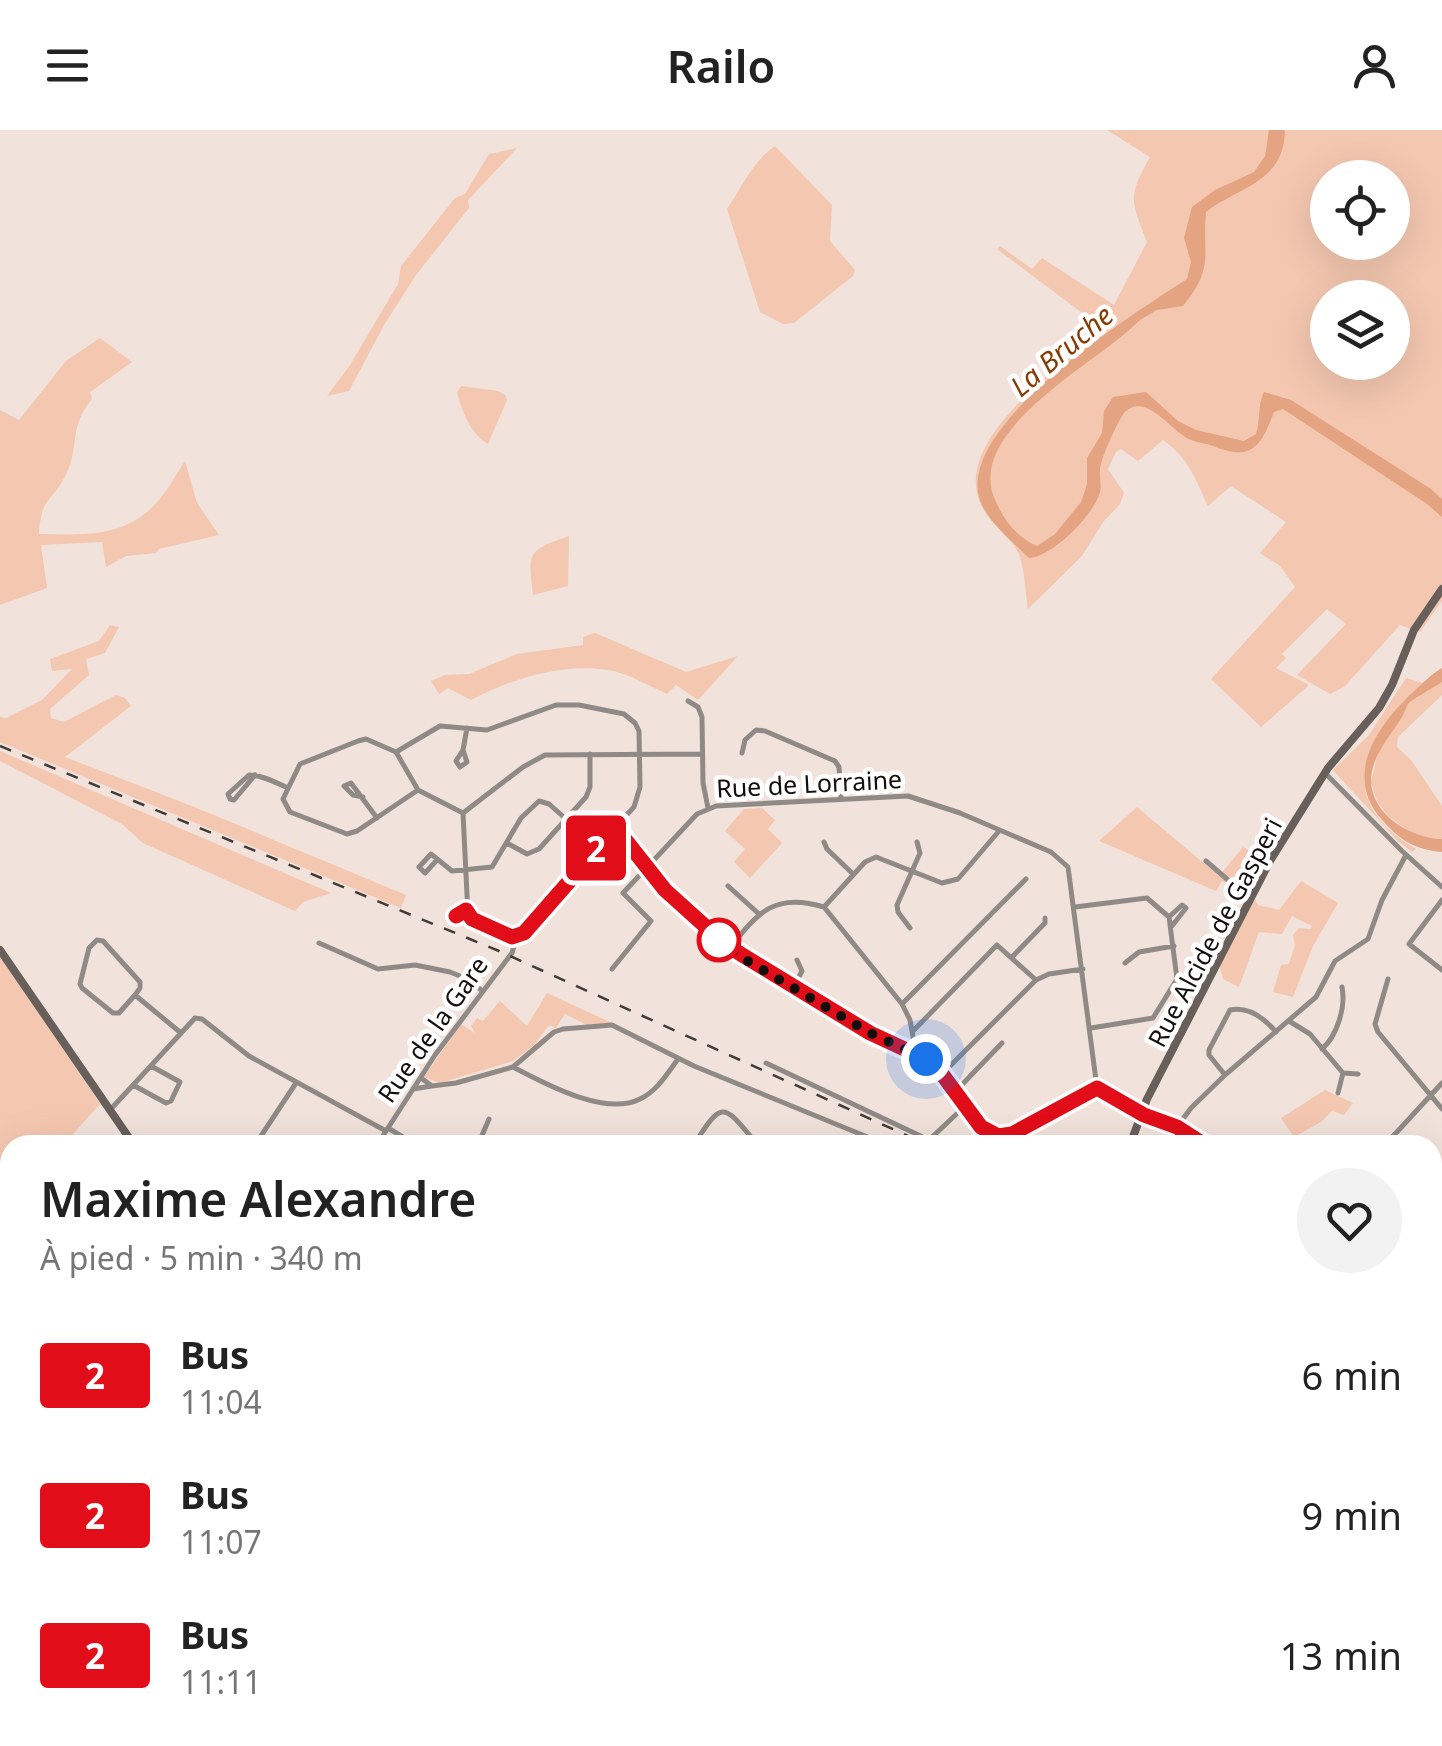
<!DOCTYPE html>
<html lang="fr">
<head>
<meta charset="utf-8">
<style>
  :root { --surface:#fff; --page:#f2f2f2; --text:#222; --muted:#767676 }
  body { margin:0; font-family:"Noto Sans",sans-serif; background:var(--page); color:var(--text); height:100vh; display:flex; flex-direction:column; font-size:38px; white-space:nowrap }
  * { box-sizing:border-box; margin:0 }
  p { font-size:32px; color:var(--muted) }
  .icon { flex:none; width:55px; height:55px; fill:none; stroke:currentColor; stroke-width:2; stroke-linecap:round; stroke-linejoin:round }
  .map { position:relative; flex:1; overflow:hidden }
  .panel { position:absolute; left:0px; top:1005px; width:1442px; height:612px; display:flex; flex-direction:column; background:var(--surface); border-radius:30px 30px 0 0; box-shadow:0 10px 40px #0002 }
  .panel>* { flex:none }
  .badge { padding:0 20px; border-radius:8px; font-size:35px; line-height:65px }
  .controls { position:absolute; left:1310px; top:30px; display:grid; gap:20px }
  .controls a { display:grid; place-items:center; width:100px; height:100px; border-radius:50%; background:var(--surface); box-shadow:0 10px 40px #0002; font-size:50px }
  .you { position:absolute; width:50px; height:50px; margin:-25px; border:8px solid #fff; border-radius:50%; background:#1a73e8; box-shadow:0 0 0 15px #1a73e833 }
  .map>.badge { position:absolute; translate:-50% -50%; box-shadow:0 0 0 5px #fff }
  .round { display:grid; place-items:center; flex:none; width:105px; height:105px; border-radius:52px; background:var(--page) }
  .summary { display:flex; align-items:center; justify-content:space-between; height:170px; padding:0 40px }
  h1 { font-size:48px; font-weight:600; line-height:75px }
  ul { padding:0; list-style:none }
  li { display:flex; align-items:center; gap:30px; height:140px; padding:0 40px }
  li div { flex:1 }
  li b { display:block; font-size:38px }
  li em { font-style:normal }
  li .badge { min-width:110px; font-weight:700; text-align:center }
  header { display:flex; justify-content:space-between; align-items:center; height:130px; padding:0 40px; background:var(--surface); font-size:45px; font-weight:600 }
  .map>svg:first-child { display:block }
</style>
</head>
<body>
<header><svg class="icon" aria-label="menu" viewBox="0 0 24 24"><path d="M4 6h16M4 12h16M4 18h16"/></svg>Railo<svg class="icon" aria-label="person" viewBox="0 0 24 24"><circle cx="12" cy="8" r="4"/><path d="M4 21q1-7 8-7t8 7"/></svg></header>
<div class="map">
<svg width="1442" height="1616" viewBox="0 0 1442 1616">
  <rect width="100%" height="100%" fill="#f1e2db"/>
  <path fill="#f4c7b0" fill-rule="evenodd" d="M 1107,0 L 1442,0 L 1442,471 L 1420,502 L 1400,495 L 1345,556 L 1330,564 L 1297,545 L 1346,494 L 1327,479 L 1282,524 L 1286,528 L 1276,538 L 1309,555 L 1261,597 L 1211,549 L 1295,457 L 1280,436 L 1260,423 L 1286,392 L 1231,356 L 1208,376 C 1196,350 1188,327 1163,310 L 1138,331 L 1121,319 L 1116,322 L 1108,339 L 1124,363 L 1120,374 L 1103,392 L 1082,426 L 1028,479 C 1025,461 1025,433 1016,419 C 1005,401 986,391 979,370 C 956,306 1064,234 1105,200 L 997,119 L 1000,116 L 1032,139 L 1042,128 L 1114,175 L 1147,112 C 1131,70 1127,68 1150,27 ZM 1328,48 L 1392,48 L 1392,112 L 1328,112 ZM 1328,168 L 1392,168 L 1392,232 L 1328,232 Z
    M 775,16 L 832,75 L 830,111 L 855,140 L 853,146 L 794,193 L 783,194 L 760,182 L 727,79 C 742,57 752,32 775,16 Z
    M 517,18 L 468,70 L 469,78 L 416,145 L 384,195 L 349,261 L 327,266 L 350,235 L 398,154 L 401,136 L 455,68 L 465,64 L 489,24 Z
    M 100,208 L 132,232 L 90,262 L 92,269 C 68,298 80,314 67,342 C 54,372 41,364 39,404 C 83,405 127,408 158,371 C 169,359 176,344 185,331 L 197,373 L 219,405 L 159,419 L 156,423 L 126,426 L 106,437 L 102,412 L 41,415 L 47,458 L 0,475 L 0,280 L 19,290 L 66,231 Z
    M 461,256 L 498,261 L 505,265 L 507,270 L 488,314 C 471,304 462,282 457,262 Z
    M 569,406 L 568,456 L 533,465 C 528,421 527,421 569,406 Z
    M 110,495 L 119,497 L 105,523 L 86,529 L 89,545 L 50,579 L 51,588 L 64,592 L 116,565 L 125,568 L 131,576 L 65,627 L 192,676 L 406,765 L 401,778 L 0,612 L 0,587 L 6,588 L 42,570 L 72,539 L 52,541 L 50,529 L 99,511 Z
    M 595,503 L 686,542 L 738,526 L 698,570 L 676,555 L 667,564 C 649,556 628,543 608,540 C 562,533 511,549 471,570 L 448,558 L 439,564 L 431,551 L 445,545 L 469,544 L 517,524 L 583,515 L 583,507 Z
    M 1406,548 L 1423,553 C 1365,606 1330,669 1416,719 L 1412,722 L 1398,711 L 1333,640 L 1369,605 Z
    M 1442,552 L 1442,565 L 1398,607 L 1397,617 L 1411,630 L 1442,676 L 1442,709 L 1416,707 L 1387,685 L 1377,671 L 1371,652 L 1378,623 L 1408,573 Z
    M 0,621 L 331,763 L 303,772 L 295,781 L 143,713 L 122,694 L 0,631 Z
    M 1137,677 L 1219,746 L 1243,717 L 1267,731 L 1249,762 L 1258,775 L 1279,780 L 1301,751 L 1338,773 L 1313,816 L 1293,867 L 1273,862 L 1281,835 L 1289,834 L 1295,815 L 1293,805 L 1299,798 L 1311,799 L 1312,796 L 1292,786 L 1282,804 L 1259,802 L 1239,857 L 1223,849 L 1217,826 L 1249,762 L 1222,751 L 1216,761 L 1099,711 Z
    M 762,678 L 775,690 L 768,699 L 782,713 L 750,748 L 734,732 L 745,719 L 725,701 L 744,679 Z
    M 0,826 L 100,974 L 63,1015 L 10,1015 L 8,1031 L 0,1029 Z
    M 547,863 L 612,893 L 587,895 L 565,884 L 556,898 L 549,895 L 533,916 L 513,931 L 440,953 L 424,947 L 461,894 L 475,903 L 471,896 L 477,888 L 483,891 L 500,871 L 527,896 Z
    M 1325,960 L 1353,973 L 1344,985 L 1332,981 L 1321,992 L 1294,1007 L 1281,988 Z"/>
  <path fill="#e5a481" d="M 1269,0 L 1285,0 C 1284,53 1240,56 1206,82 C 1202,126 1215,137 1183,176 L 1157,180 L 1140,190 C 1100,232 961,300 996,372 C 1005,392 1017,407 1037,416 L 1055,404 L 1081,372 L 1087,354 L 1087,328 L 1102,303 L 1104,281 L 1113,267 L 1146,262 L 1178,291 L 1196,300 L 1244,311 L 1256,304 C 1261,288 1257,276 1264,262 L 1291,270 L 1431,359 L 1442,369 L 1442,387 L 1427,374 L 1283,279 L 1274,282 C 1261,316 1252,332 1213,316 C 1206,313 1198,313 1191,310 C 1172,303 1147,261 1125,282 C 1118,290 1101,328 1100,339 C 1099,346 1102,355 1100,362 C 1094,385 1052,427 1029,428 C 1011,410 982,388 978,362 C 967,288 1133,184 1187,149 L 1191,132 L 1184,108 L 1192,77 L 1215,60 L 1254,42 L 1265,26 Z
    M 1442,538 L 1442,552 C 1435,557 1413,569 1409,573 C 1406,576 1405,583 1402,587 C 1393,602 1380,616 1374,634 C 1359,676 1405,708 1442,709 L 1442,722 C 1414,719 1401,711 1382,690 C 1343,646 1376,597 1412,563 C 1422,554 1431,544 1442,538 Z"/>
  <g fill="none" stroke-linecap="round" stroke-linejoin="round">
    <path stroke="#e5a481" stroke-width="2.5" d="M 870,1608 L 892,1616
      M 773,1616 L 782,1608"/>
    <path stroke="#908a87" stroke-width="5" d="M 688,571 L 698,577 L 702,587 L 703,653 L 708,678
      M 463,620 L 467,632 L 460,637 L 456,631 L 463,620 L 467,598
      M 396,622 L 418,660 L 463,683 L 468,785 L 511,807
      M 742,623 L 745,610 L 756,600 L 765,601 L 835,631 L 839,637 L 841,668
      M 1325,643 L 1402,721 L 1442,757
      M 255,645 L 234,670 L 230,669 L 228,664 L 249,645 C 262,645 274,652 286,657
      M 363,667 L 353,665 L 344,656 L 351,653 L 377,688
      M 463,683 L 523,637 L 545,625 L 702,624
      M 616,698 L 665,760 L 730,818 L 880,909 L 925,929 L 990,1003 L 1011,1004 L 1097,958
      M 824,712 L 827,719 L 853,744
      M 507,713 L 527,724 L 539,719 L 586,667 L 590,657 L 590,624
      M 437,730 L 425,743 L 419,737 L 431,724 L 452,741 L 492,737 L 521,688 L 539,671 L 549,674 L 566,689
      M 1206,731 L 1250,769
      M 728,756 L 759,784
      M 1442,770 L 1409,814 L 1442,840
      M 824,777 L 902,874 L 910,890 L 916,923
      M 1075,777 L 1147,768 L 1169,787 L 1177,849 L 1153,888 L 1091,898
      M 1169,787 L 1182,775 L 1186,778 L 1172,796
      M 910,798 L 898,782 L 897,775 L 920,723 L 917,712
      M 319,813 L 378,839 L 415,835 L 450,842 L 470,850 L 481,860
      M 730,818 C 758,782 775,762 824,777 L 865,732 L 876,727 L 942,753 L 958,749 L 999,701
      M 1012,827 L 1045,793 L 1045,788
      M 1125,833 L 1139,822 L 1174,816
      M 612,839 L 651,791 L 623,763 L 697,684 L 716,676 L 908,666 L 960,683 L 1051,722 L 1068,737 L 1097,958
      M 1388,849 L 1375,894 L 1378,902 L 1442,979
      M 793,858 L 802,841 L 797,830
      M 135,865 L 119,883 L 113,883 L 82,858 L 80,854 L 89,818 L 97,810 L 103,811 L 140,852 L 140,858 L 135,865 L 181,903
      M 902,874 L 1026,749
      M 1289,891 L 1310,904 L 1343,943 L 1358,944
      M 914,900 L 997,815 L 1036,850
      M 1322,919 C 1337,906 1346,877 1342,857
      M 766,933 L 929,1010 L 965,976
      M 513,937 C 544,953 605,987 640,969 C 657,961 667,944 678,929
      M 942,944 L 1036,850 L 1049,844 L 1083,839
      M 1225,945 L 1209,925 L 1209,920 L 1230,880 C 1249,876 1264,888 1276,902
      M 133,955 L 166,973 L 171,971 L 180,952 L 151,936
      M 432,956 L 456,953 L 513,937 L 554,902 L 563,899 L 612,895 L 694,936 L 887,1015
      M 1097,958 L 1144,985 L 1177,997
      M 413,959 L 432,956 L 421,948
      M 955,962 L 1002,913
      M 1338,963 L 1343,943
      M 110,980 L 195,888 L 202,889 L 249,926 L 386,1001
      M 1144,980 L 1173,993 L 1205,1015
      M 1177,997 L 1191,978 L 1225,945 L 1316,867 L 1335,831 L 1368,809 L 1382,770 L 1406,725
      M 388,998 L 416,1015
      M 255,1015 L 296,953
      M 377,1015 L 435,925 L 512,823 L 515,813 L 527,805 L 592,722 L 634,677 L 640,657 L 639,601 L 635,593 L 624,584 L 579,575 L 556,575 L 487,600 L 440,596 L 396,622 L 366,609 L 358,611 L 300,634 L 283,669 L 290,682 L 347,704 L 357,701 L 418,660
      M 472,1015 L 480,1010 L 489,989
      M 694,1015 C 724,966 724,976 758,1015
      M 1385,1015 L 1442,953
      M 1432,1073 L 1442,1077
      M 0,1125 L 10,1128
      M 1432,1143 L 1442,1151
      M 1432,1177 L 1442,1166
      M 1432,1191 L 1442,1197
      M 0,1216 L 10,1200
      M 1432,1343 L 1435,1340 L 1442,1344
      M 0,1461 L 8,1454
      M 1442,1465 L 1435,1509 L 1442,1509
      M 943,1608 L 953,1616
      M 1111,1608 L 1118,1616
      M 1276,1608 L 1283,1616
      M 568,1615 L 575,1608
      M 140,1616 L 142,1608
      M 235,1616 L 236,1608
      M 384,1616 L 388,1608
      M 454,1616 L 462,1608
      M 491,1616 L 498,1608
      M 842,1616 L 845,1608
      M 1092,1616 L 1103,1608
      M 1162,1616 L 1173,1608
      M 1307,1616 L 1319,1608"/>
    <path stroke="#685f5b" stroke-width="8" d="M 0,820 L 134,1015
      M 1130,1015 L 1147,969 L 1270,731 L 1328,638 L 1379,578 L 1392,555 L 1414,500 L 1442,459
      M 0,1051 L 10,1052
      M 1432,1414 L 1442,1417
      M 0,1499 L 10,1481
      M 0,1594 L 10,1599
      M 35,1608 L 60,1616
      M 346,1608 L 352,1616
      M 795,1616 L 803,1608"/>
    <path stroke="#423c38" stroke-width="2.5" d="M 664,1608 L 667,1616"/>
    <path stroke="#423c38" stroke-width="2.5" stroke-dasharray="12 12" stroke-linecap="butt" d="M 0,616 L 499,821 L 928,1015
      M 1432,1268 L 1442,1273
      M 1432,1594 L 1442,1588
      M 1382,1616 L 1397,1608
      M 1427,1616 L 1442,1608"/>
  </g>
  <g fill="none" stroke-linecap="round" stroke-linejoin="round">
    <defs>
      <path id="line" d="M 456,786 L 466,780 L 472,789 L 512,807 L 524,803 L 616,698 L 665,760 L 726,815 L 870,903 L 926,929 L 942,944 L 981,997 L 998,1006 L 1012,1004 L 1097,958 L 1144,985 L 1177,997 L 1205,1015"/>
    </defs>
    <use href="#line" stroke="#fff" stroke-width="22"/>
    <use href="#line" stroke="#e10d19" stroke-width="15"/>
    <path stroke="#120e0b" stroke-width="10" stroke-dasharray="0 18" d="M 719,810 L 746,830 L 870,903 L 926,929"/>
  </g>
  <circle fill="#fff" stroke="#e10d19" stroke-width="5" cx="719" cy="810" r="20"/>
  <g text-anchor="middle" dominant-baseline="central" stroke-width="9" stroke-linejoin="round" paint-order="stroke">
    <g font-size="25" fill="#120e0b" stroke="#fff">
      <text transform="translate(809 653) rotate(-3)">Rue de Lorraine</text>
      <text transform="translate(1214 802) rotate(-62)">Rue Alcide de Gasperi</text>
      <text transform="translate(432 899) rotate(-55)">Rue de la Gare</text>
    </g>
    <g font-size="28" font-style="italic" fill="#873b00" stroke="#fff">
      <text transform="translate(1061 220) rotate(-40)">La Bruche</text>
    </g>
  </g>
</svg>
<div class="controls">
<a><svg class="icon" aria-label="locate" viewBox="0 0 24 24"><circle cx="12" cy="12" r="6"/><path d="M12 2v4M12 18v4M2 12h4M18 12h4"/></svg></a>
<a><svg class="icon" aria-label="layers" viewBox="0 0 24 24"><path d="M12 4l9 5-9 5-9-5zM3 14l9 5 9-5"/></svg></a>
</div>
<div class="you" style="left:926px;top:929px"></div>
<b class="badge" style="left:596px;top:718px;background:#e10d19;color:#fff">2</b>
<section class="panel">
<div class="summary"><div><h1>Maxime Alexandre</h1><p>À pied · 5 min · 340 m</p></div><a class="round"><svg class="icon" aria-label="heart" viewBox="0 0 24 24"><path d="M12 20l-8-8c-3-5 5-10 8-4 3-6 11-1 8 4z"/></svg></a></div>
<ul>
<li><span class="badge" style="background:#e10d19;color:#fff">2</span><div><b>Bus</b><p>11:04</p></div><em>6 min</em></li>
<li><span class="badge" style="background:#e10d19;color:#fff">2</span><div><b>Bus</b><p>11:07</p></div><em>9 min</em></li>
<li><span class="badge" style="background:#e10d19;color:#fff">2</span><div><b>Bus</b><p>11:11</p></div><em>13 min</em></li>
</ul>
</section>
</div>
</body>
</html>
